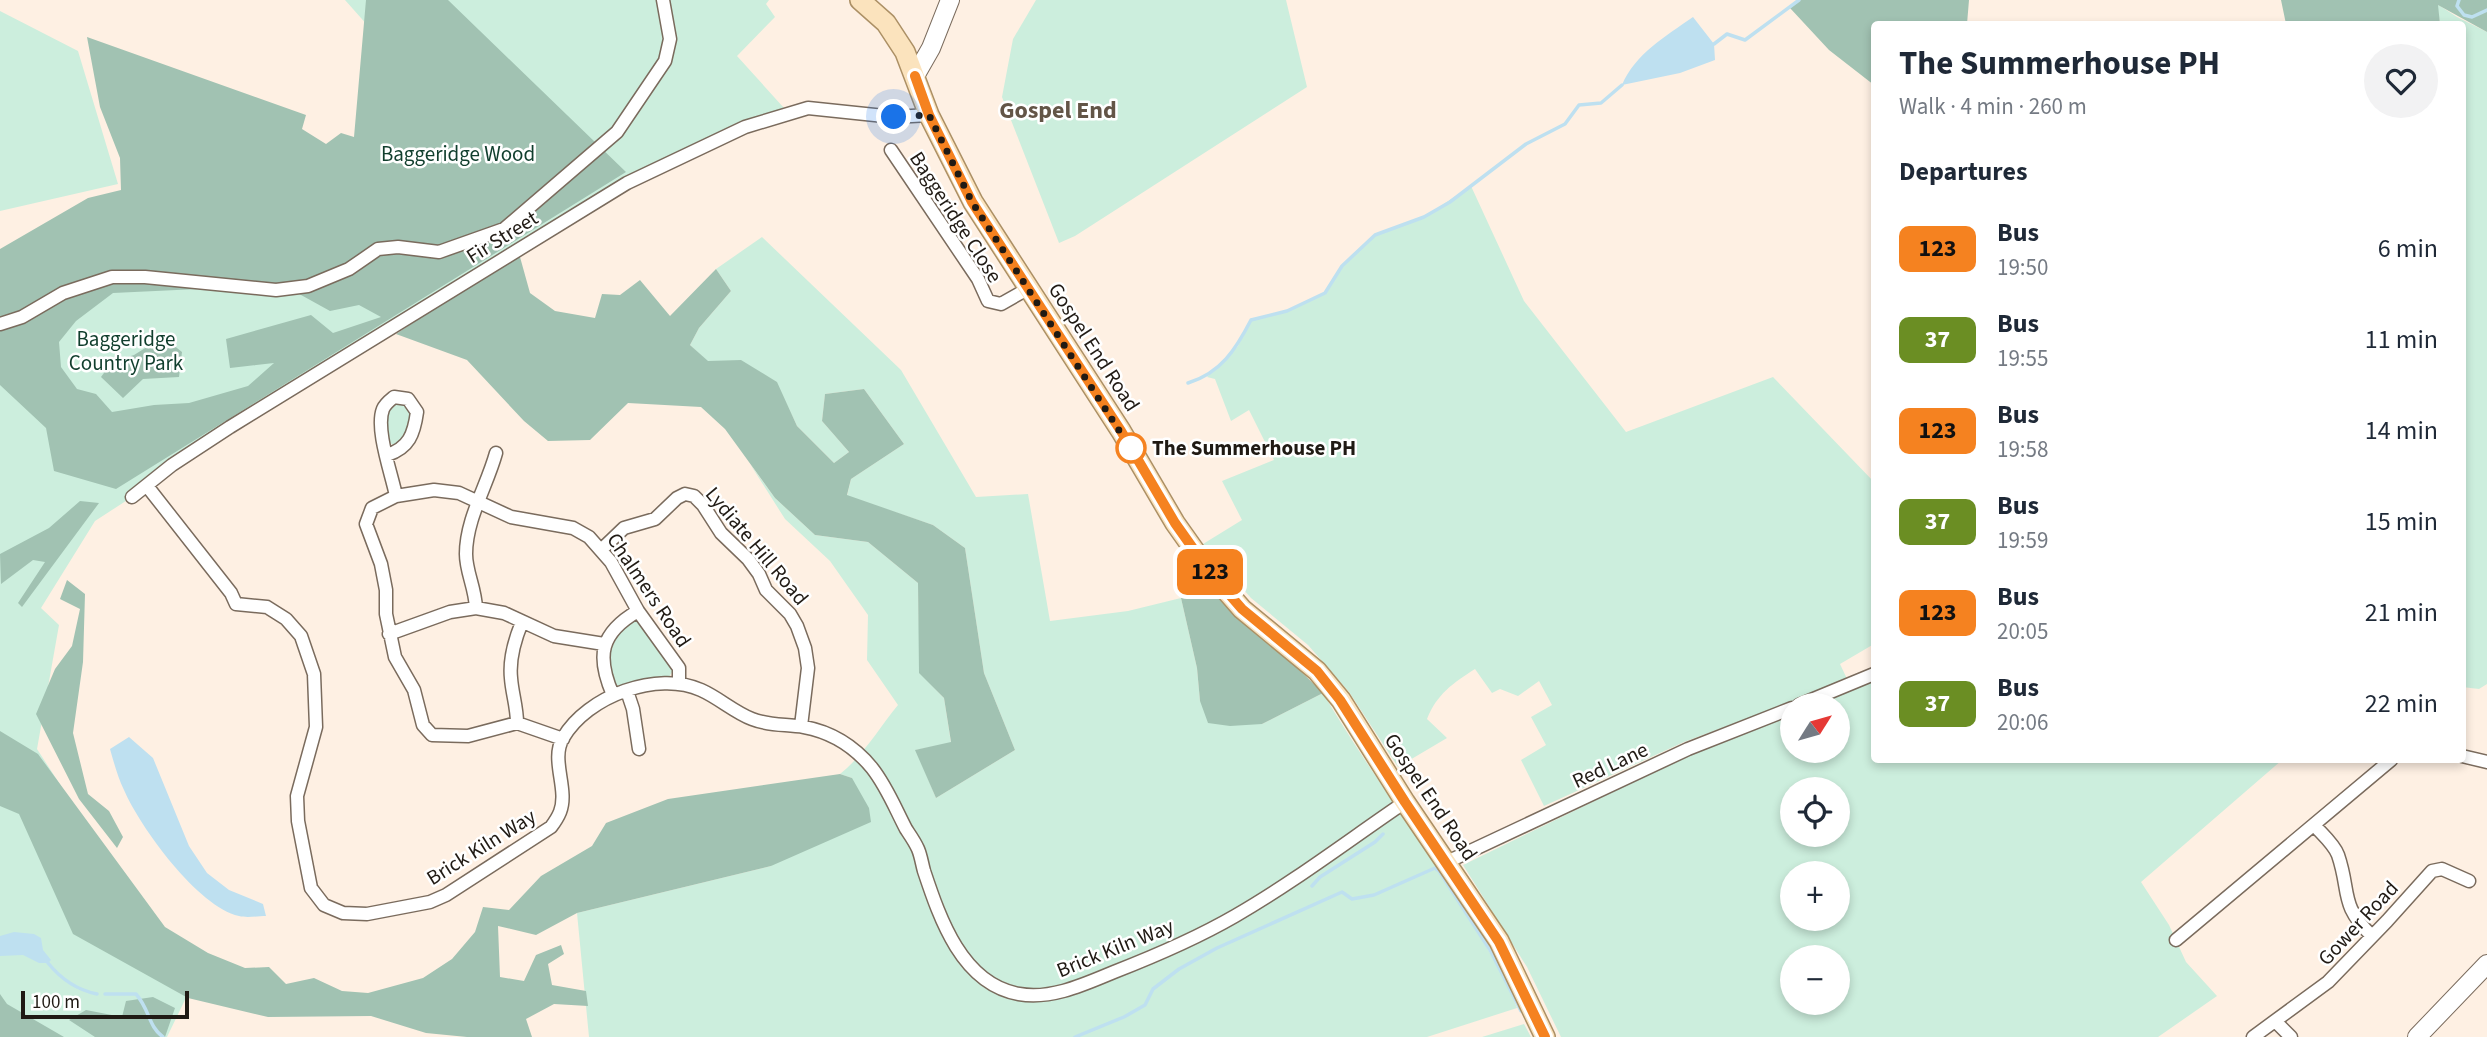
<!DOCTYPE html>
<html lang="en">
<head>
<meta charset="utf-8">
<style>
  :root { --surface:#fff; --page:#f2f2f3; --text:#1f2937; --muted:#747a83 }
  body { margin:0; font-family:"Source Sans 3",sans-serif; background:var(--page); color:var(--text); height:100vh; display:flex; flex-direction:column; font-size:26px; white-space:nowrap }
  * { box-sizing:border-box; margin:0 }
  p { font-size:23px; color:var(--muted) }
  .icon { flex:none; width:38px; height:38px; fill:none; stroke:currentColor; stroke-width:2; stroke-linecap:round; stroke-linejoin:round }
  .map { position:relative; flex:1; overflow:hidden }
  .side { position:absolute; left:1871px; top:21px; width:595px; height:742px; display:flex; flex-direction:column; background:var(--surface); border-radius:7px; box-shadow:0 4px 10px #0003 }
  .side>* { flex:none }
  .badge { padding:0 14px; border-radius:10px; font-size:24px; line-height:46px }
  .needle { width:46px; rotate:53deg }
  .controls { position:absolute; left:1780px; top:693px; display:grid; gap:14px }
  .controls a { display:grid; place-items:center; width:70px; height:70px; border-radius:50%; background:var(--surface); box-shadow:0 4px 10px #0003; font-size:35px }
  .scale { position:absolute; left:21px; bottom:18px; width:168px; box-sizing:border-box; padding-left:7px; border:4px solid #201a14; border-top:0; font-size:19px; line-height:24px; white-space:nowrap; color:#201a14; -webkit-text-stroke:5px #fff; paint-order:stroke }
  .you { position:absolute; width:35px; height:35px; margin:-18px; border:5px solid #fff; border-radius:50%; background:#1a73e8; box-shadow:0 0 0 10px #1a73e833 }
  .map>.badge { position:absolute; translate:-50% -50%; box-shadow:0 0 0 4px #fff }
  h2 { padding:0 28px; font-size:26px; line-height:63px }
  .round { display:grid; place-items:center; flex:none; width:74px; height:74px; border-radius:37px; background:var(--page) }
  .headline { display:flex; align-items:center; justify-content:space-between; height:119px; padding:0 28px }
  h1 { font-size:33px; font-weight:700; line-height:52px }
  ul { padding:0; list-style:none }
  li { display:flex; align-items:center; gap:21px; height:91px; padding:0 28px }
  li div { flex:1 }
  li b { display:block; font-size:26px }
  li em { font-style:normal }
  li .badge { min-width:77px; font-weight:700; text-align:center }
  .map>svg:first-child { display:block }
</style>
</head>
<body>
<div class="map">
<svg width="2487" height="1037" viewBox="0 0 2487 1037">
  <rect width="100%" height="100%" fill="#fef0e3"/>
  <path fill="#ced" fill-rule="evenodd" d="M 345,0 L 769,0 L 766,4 L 775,17 L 737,56 L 784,108 L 624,178 L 95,521 L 41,608 L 59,625 L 37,749 L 102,849 L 197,975 L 167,1037 L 0,1037 L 0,262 L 374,186 L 369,27 Z
    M 1036,0 L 1286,0 L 1307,87 L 1075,236 L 1059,243 L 1002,97 L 1013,39 Z
    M 2437,4 L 2457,17 L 2487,32 L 2487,684 L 2479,689 L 2462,687 L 2462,24 L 2440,24 Z
    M 0,11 L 78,51 L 118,184 L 0,211 Z
    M 1471,186 L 1524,301 L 1626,432 L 1773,377 L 1874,482 L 1874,644 L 1840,664 L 1848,681 L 1684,742 L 1544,806 L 1521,760 L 1546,745 L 1531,717 L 1552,705 L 1539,681 L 1518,696 L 1500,689 L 1492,693 L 1475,669 C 1453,683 1437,694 1427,719 L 1447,738 L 1398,767 L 1349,692 L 1308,645 L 1251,598 L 1203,544 L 1242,520 L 1222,481 L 1274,460 L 1249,410 L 1231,421 L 1215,379 L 1207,377 L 1238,346 L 1251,320 L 1287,311 L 1325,293 L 1342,266 L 1375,235 L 1424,217 Z
    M 762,237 L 901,370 L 976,497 L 1028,494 L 1050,621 L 1128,611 L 1181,598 L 1197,668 L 1200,701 L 1262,724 L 1323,693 C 1368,770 1423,841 1469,918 C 1487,948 1505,976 1517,1008 L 1427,1037 L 589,1037 L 577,913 L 771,866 L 852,778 L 840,774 C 863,756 879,728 898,705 L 867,660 L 868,615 L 830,561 L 785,519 L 750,464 L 775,498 L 815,535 L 868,542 L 918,583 L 920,673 L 944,698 L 951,743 L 916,750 L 936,798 L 1015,750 L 984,673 L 965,548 L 933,525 L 847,496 L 851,479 L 904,444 L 864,389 L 825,394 L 822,421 L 849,452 L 834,463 L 797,426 L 776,382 L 741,361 L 708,362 L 690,345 L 699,328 L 731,291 L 716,269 Z
    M 397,404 L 405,404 L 410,408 C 412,422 408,439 395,447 L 387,440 L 385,426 L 389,410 Z
    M 631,621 L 636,621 L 642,625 L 672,666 L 672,672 L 669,677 L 622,686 L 616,685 C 601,663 613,637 631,621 Z
    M 1874,681 L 1874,760 L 2282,760 L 2141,882 L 2169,925 L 2186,962 L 2217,996 L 2158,1037 L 1561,1037 L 1527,967 L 1463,865 L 1693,753 L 1792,714 L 1792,751 L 1838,751 L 1838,705 L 1813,705 ZM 1792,789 L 1838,789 L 1838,835 L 1792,835 ZM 1792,873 L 1838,873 L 1838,919 L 1792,919 ZM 1792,957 L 1838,957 L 1838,1003 L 1792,1003 Z
    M 1524,1024 L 1531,1037 L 1482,1037 Z"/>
  <path fill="#a1c2b2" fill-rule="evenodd" d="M 366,0 L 448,0 L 626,172 L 116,489 L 54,471 L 46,428 L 0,385 L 0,249 L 88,198 L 121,190 L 120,158 L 100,107 L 87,37 L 306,115 L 302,129 L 326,144 L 341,133 L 354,137 ZM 283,285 L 330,311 L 359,305 L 381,317 L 333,333 L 311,315 L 226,339 L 230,368 L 274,363 L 248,386 L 189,403 L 154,405 L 112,412 L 96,394 L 77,389 L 61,367 L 59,342 L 76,321 L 113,293 Z
    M 1799,0 L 1969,0 L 1967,24 L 1874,24 L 1874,85 L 1829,50 L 1790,8 Z
    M 2281,0 L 2487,0 L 2487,32 L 2438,5 L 2440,24 L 2286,24 Z
    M 512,257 L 520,257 L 530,293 L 555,311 L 595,318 L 602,294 L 620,295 L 640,280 L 670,316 L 716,269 L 731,291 L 699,328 L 690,345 L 708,361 L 741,360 L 777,382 L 797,426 L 834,463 L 849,452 L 822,421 L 825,394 L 864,389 L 904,444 L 851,479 L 847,495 L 933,525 L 965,548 L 984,673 L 1015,750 L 936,798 L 915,750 L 951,742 L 944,698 L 919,673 L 918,583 L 868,542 L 815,535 L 775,498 L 725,429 L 701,407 L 628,403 L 590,440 L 548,441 L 524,421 L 467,360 L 396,334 Z
    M 163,337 L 182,352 L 179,377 L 143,379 L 123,398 L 101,377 L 112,362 L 134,355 Z
    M 80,501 L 99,503 L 22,607 L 18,603 L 45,562 L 33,560 L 1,584 L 0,554 L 49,528 Z
    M 67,580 L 85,594 L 83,662 L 73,733 L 88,794 L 109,811 L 123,837 L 117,848 L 79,799 L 36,714 L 55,669 L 72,646 L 80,609 L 60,599 Z
    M 1217,589 L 1323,693 L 1262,724 L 1230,726 L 1208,723 L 1200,701 L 1197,668 L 1181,598 Z
    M 0,731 L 38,754 L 165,927 L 208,953 L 245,968 L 269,967 L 286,984 L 314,978 L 342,991 L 368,993 L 423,978 L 452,959 L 475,932 L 483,907 L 509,910 L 541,876 L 592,846 L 606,823 L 668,799 L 840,774 L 852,778 L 869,808 L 871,822 L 771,866 L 577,913 L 536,935 L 498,926 L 500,977 L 524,981 L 536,955 L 561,945 L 564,954 L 548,964 L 552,985 L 586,991 L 588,1006 L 554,1004 L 526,1019 L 532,1037 L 467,1037 L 426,1033 L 371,1016 L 268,1017 L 188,998 L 73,934 L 19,814 L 0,806 Z
    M 0,994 L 7,1004 L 64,1037 L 0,1037 Z
    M 153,997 L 175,1008 L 165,1037 L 95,1037 L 69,1020 L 86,1010 L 122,1017 L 126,1001 Z"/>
  <path fill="#bee0f0" d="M 1693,17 L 1714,44 L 1715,60 L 1680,73 L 1622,85 C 1635,54 1666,36 1693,17 Z
    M 129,737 L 153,758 L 189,846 L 207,873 L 229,890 L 263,904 L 266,916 C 258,916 247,918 239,916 C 198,907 140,827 124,790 C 118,778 114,763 110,749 Z
    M 14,932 L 34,934 L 41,938 L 43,950 L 51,960 L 48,963 L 39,963 L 23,955 L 0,956 L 0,936 Z"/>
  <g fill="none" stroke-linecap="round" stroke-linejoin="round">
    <path stroke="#bee0f0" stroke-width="3.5" d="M 2459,0 L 2457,6 L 2464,15 L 2472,17 L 2487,10
      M 1714,44 L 1727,34 L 1745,40 L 1799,0
      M 1188,383 C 1221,373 1236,349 1251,320 L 1287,311 L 1325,293 L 1342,266 L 1375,235 L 1424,217 L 1450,202 L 1526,144 L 1565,124 L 1579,105 L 1601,103 L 1622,85
      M 1312,886 L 1320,877 L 1375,842 L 1383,834
      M 48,963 C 61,979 77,990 97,994
      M 105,994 L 136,994 C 150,1010 148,1026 163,1037
      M 1075,1037 L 1124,1017 L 1145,1005 L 1153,989 L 1179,969 L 1217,948 L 1342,892 L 1352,899 L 1374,895 L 1435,868 L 1439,871 L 1490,950 L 1521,1011"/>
    <defs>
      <path id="street" d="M 891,150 L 978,279 L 988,301 L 1001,304 L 1029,288
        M 0,324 L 22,317 L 63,293 L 112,277 L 145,277 L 276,290 L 308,286 L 349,269 L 378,249 L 398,247 L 439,252 L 504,229 L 617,132 L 665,61 L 670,39 L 663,0
        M 387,455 C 409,448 414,434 417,412 L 408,399 L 394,397 C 389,401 385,404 383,409 C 375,429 392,475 396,496
        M 147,486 L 231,593 L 236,604 L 267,607 L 286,619 L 301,636 L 314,674 L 316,727 L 297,796 L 298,821 L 311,888 L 324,905 L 343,913 L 367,914 L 430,902 L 446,895 L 551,827 C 554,823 558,817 560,812 C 569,789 550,760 563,738 C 587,696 658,670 701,690 C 719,698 734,712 752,719 C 769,726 786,724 804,727 C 831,732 854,746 872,768 C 887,787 895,808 906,829 C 910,835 915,842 918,849 C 921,856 922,864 924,871 C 940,919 962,984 1019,994 C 1051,1000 1085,984 1114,972 C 1155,956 1197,938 1235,916 C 1294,882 1349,840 1405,802
        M 132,497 L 172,465 L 230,427 L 627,183 L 745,127 L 808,108 L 894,117 L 929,115
        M 601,550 L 624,528 L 655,519 L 677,498 L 685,494 L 694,496 L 703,505 L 721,533 L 748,559 L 759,574 L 766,590 L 790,614 L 797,626 L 805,648 L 808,668 L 801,726
        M 476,608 C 475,587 466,572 466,554 C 466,519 487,486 496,453
        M 389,634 L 450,612 L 476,608 L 504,613 L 554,636 L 604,644
        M 627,691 L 633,709 L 639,749
        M 613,695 C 596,656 600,633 638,611
        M 1799,705 L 1874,674
        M 517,723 C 517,707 512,693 511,678 C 509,659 515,639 522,622
        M 563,739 L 517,723 L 468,736 L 432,735 L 423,725 L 414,690 L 395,657 L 386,614 L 386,590 L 381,564 L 366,524 L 372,508 L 396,496 L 434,490 L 459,493 L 511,517 L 573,528 L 589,537 L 611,562 L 638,611 L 679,668 L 679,684
        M 2462,756 L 2487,762
        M 2314,825 C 2322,834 2334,844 2338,855 C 2351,893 2339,904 2372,936
        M 1447,862 L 1688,749 L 1792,708
        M 2176,940 L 2391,760
        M 2276,1022 L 2291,1037
        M 2253,1037 L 2328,982 L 2387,921 L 2432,871 L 2442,869 L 2469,881"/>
      <path id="secondary" d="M 915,76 L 931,48 L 950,0
        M 2417,1037 L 2487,964"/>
      <path id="primary" d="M 860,0 L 886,23 L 905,52 L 929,115 L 973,202 L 1121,431 L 1175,523 L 1209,571 L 1242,609 L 1317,671 L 1341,700 L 1405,802 L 1499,941 L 1545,1037"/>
    </defs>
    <use href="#street" stroke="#7a6b5d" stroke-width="15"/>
    <use href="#secondary" stroke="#7a6b5d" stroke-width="20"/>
    <use href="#primary" stroke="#ac9065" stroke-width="22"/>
    <use href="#street" stroke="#fff" stroke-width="12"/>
    <use href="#secondary" stroke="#fff" stroke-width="18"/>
    <use href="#primary" stroke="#fbe3bd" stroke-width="19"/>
  </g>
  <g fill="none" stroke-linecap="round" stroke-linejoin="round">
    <defs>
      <path id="line" d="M 915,76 L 929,115 L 972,202 L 1121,431 L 1175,523 L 1209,571 L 1242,609 L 1317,671 L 1340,700 L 1405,802 L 1499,942 L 1545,1037"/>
    </defs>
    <use href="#line" stroke="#fff" stroke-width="16"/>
    <use href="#line" stroke="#f58220" stroke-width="10"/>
    <path stroke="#201a14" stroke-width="7" stroke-dasharray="0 12.6" d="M 894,117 L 929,115 L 972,202 L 1133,452 L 1131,448"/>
  </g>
  <circle fill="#fff" stroke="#f58220" stroke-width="3.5" cx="1131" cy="448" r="14"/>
  <g text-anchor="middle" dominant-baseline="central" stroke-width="5" stroke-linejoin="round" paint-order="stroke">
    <g font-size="21" fill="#103e2d" stroke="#fff">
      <text x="458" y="154">Baggeridge Wood</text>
      <text x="126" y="339">Baggeridge<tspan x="126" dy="24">Country Park</tspan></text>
    </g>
    <g font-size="21" fill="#201a14" stroke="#fff">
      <text transform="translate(956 217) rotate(57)">Baggeridge Close</text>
      <text transform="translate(502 237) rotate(-32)">Fir Street</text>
      <text transform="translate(1094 347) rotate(57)">Gospel End Road</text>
      <text transform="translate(757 546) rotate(50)">Lydiate Hill Road</text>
      <text transform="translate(649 590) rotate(56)">Chalmers Road</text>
      <text transform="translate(1610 765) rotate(-25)">Red Lane</text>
      <text transform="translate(1431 797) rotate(56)">Gospel End Road</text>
      <text transform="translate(481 847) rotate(-32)">Brick Kiln Way</text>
      <text transform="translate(2358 923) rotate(-47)">Gower Road</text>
      <text transform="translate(1115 948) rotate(-22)">Brick Kiln Way</text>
    </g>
    <g font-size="21" font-weight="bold" fill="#201a14" stroke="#fff" text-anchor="start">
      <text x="1152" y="448">The Summerhouse PH</text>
    </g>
    <g font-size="24" font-weight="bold" fill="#635547" stroke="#fff">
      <text x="1058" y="110">Gospel End</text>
    </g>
  </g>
</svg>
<div class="controls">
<a><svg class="needle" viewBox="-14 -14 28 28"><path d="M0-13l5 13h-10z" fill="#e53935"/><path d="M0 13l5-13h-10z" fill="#747a83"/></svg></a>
<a><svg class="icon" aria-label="locate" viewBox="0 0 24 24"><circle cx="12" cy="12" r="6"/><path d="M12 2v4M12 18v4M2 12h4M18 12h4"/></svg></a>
<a>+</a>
<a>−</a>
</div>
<div class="scale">100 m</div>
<div class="you" style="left:894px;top:117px"></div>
<b class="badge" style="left:1210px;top:572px;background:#f58220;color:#111">123</b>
<section class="side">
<div class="headline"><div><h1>The Summerhouse PH</h1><p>Walk · 4 min · 260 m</p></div><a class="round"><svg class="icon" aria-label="heart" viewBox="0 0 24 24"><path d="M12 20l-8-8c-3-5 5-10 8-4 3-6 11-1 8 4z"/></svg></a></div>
<h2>Departures</h2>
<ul>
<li><span class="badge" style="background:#f58220;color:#111">123</span><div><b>Bus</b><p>19:50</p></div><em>6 min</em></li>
<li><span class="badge" style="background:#6b8e23;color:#fff">37</span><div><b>Bus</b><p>19:55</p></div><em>11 min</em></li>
<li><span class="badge" style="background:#f58220;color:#111">123</span><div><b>Bus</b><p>19:58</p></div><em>14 min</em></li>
<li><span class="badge" style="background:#6b8e23;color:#fff">37</span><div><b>Bus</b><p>19:59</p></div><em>15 min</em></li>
<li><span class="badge" style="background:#f58220;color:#111">123</span><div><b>Bus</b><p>20:05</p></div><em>21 min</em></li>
<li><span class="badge" style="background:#6b8e23;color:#fff">37</span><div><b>Bus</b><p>20:06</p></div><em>22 min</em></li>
</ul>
</section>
</div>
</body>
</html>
